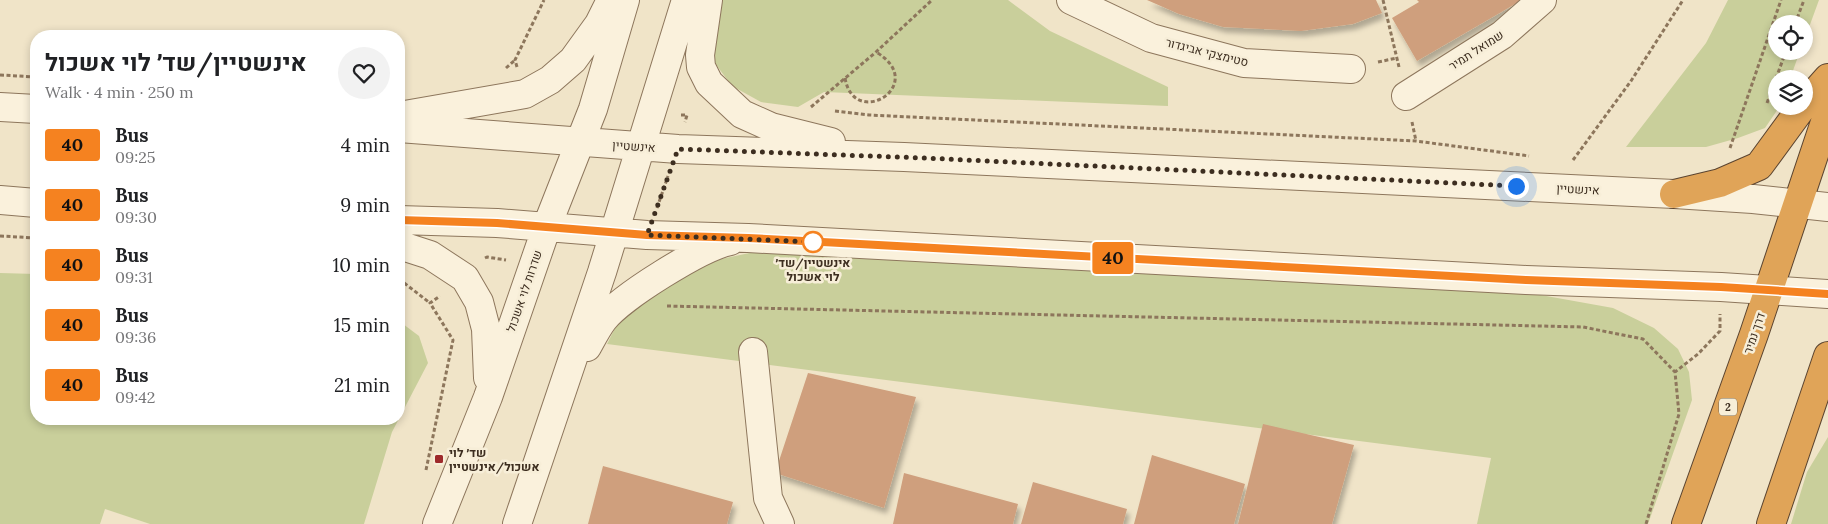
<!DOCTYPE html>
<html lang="en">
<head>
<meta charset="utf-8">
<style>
  :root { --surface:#fff; --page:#f2f2f2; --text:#202124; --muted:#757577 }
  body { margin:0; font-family:Lora,Heebo,serif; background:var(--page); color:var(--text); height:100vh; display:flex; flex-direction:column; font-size:19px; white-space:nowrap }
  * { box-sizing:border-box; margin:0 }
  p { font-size:16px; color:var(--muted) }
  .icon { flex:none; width:28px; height:28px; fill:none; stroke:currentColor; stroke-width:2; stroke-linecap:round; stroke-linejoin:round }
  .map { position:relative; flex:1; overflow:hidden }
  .sheet { position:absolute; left:30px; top:30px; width:375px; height:395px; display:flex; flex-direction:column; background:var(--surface); border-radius:20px; box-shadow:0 2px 8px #0003 }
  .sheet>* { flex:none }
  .badge { padding:0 10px; border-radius:4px; font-size:18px; line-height:32px }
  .fabs { position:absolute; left:1768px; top:15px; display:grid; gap:10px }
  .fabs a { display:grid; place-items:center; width:45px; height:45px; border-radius:50%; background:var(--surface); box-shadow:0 2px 8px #0003; font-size:25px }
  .you { position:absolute; width:25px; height:25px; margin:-12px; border:4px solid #fff; border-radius:50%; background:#1a73e8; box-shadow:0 0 0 8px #1a73e833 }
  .map>.badge { position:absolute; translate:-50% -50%; box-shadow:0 0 0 2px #fff }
  .round { display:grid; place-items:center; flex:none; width:52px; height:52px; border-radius:26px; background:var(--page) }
  .headline { display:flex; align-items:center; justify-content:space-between; height:85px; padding:0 15px }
  h1 { font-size:24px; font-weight:700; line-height:38px }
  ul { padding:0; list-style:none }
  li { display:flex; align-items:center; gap:15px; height:60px; padding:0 15px }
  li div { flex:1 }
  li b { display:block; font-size:19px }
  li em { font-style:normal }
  li .badge { min-width:55px; font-weight:700; text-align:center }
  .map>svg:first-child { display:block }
</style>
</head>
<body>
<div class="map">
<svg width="1828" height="524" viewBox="0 0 1828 524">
  <defs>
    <filter id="shadow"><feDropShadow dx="3" dy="5.5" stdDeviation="2.5" flood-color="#0004"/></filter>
  </defs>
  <rect width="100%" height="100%" fill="#f0e4c8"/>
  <path fill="#c9cf9b" d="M 723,0 L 1008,0 L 1050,31 L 1168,87 L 1168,106 L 824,92 L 798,107 L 761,102 L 732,86 L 714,62 L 714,32 Z
    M 1728,0 L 1819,0 L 1804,41 L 1804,24 L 1776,24 L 1776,51 L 1800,51 L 1790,79 L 1776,79 L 1776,106 L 1780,106 L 1765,128 L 1738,138 L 1706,147 L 1626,147 L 1706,43 Z
    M 759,251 L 1524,292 L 1613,308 L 1654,328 L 1678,349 L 1689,372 L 1692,400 L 1648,524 L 1477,524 L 1491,458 L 607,344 L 621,316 L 689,272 L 721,259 Z
    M 0,273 L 36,274 L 36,419 L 399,419 L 399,321 L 419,336 L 428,363 L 392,432 L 364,524 L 150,524 L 105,509 L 100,524 L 0,524 Z
    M 1828,437 L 1828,524 L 1791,524 L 1807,472 Z"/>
  <path fill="#cf9f7d" filter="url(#shadow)" d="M 1147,0 L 1376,0 L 1382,13 L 1353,24 L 1301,31 L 1223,27 L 1179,14 Z
    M 1417,0 L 1522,0 L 1417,61 L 1392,18 L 1419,2 Z
    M 808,373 L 916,397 L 884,508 L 775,473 Z
    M 1263,424 L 1354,445 L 1332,524 L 1238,524 Z
    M 1152,455 L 1245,484 L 1234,524 L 1134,524 Z
    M 603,466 L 733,502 L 727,524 L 588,524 Z
    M 904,473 L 1018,504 L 1013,524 L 893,524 Z
    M 1033,482 L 1127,509 L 1123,524 L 1021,524 Z"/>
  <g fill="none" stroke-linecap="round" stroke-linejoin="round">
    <defs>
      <path id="minor" d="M 708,0 L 700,55 L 701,67 L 709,83 L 742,114 L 771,127 L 831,142
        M 1071,0 L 1151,38 L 1244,63 L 1351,69
        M 1406,96 L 1502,35 L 1542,0
        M 0,107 L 36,109
        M 399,116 L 525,94 L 550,80 L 573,60 L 599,24 L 611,0
        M 399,128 L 678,149 L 904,157 L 1674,194 L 1753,199 L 1828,207
        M 0,200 L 36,203
        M 399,220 L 497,223 L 647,235 L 748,238 L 1526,280 L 1721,287 L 1828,294
        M 399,245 L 430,255 L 465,278 L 479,302 L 486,329 L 488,378
        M 587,347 C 592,338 597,328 603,320 C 621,297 701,247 730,241
        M 753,352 L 768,498 L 780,524
        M 437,524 L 488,397 L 547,226 L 593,109 L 625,0
        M 517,524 L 602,272 L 686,0"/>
      <path id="highway" d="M 1804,105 L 1828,78
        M 1674,194 L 1720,183 L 1759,166 L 1803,106
        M 1686,524 L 1754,334 L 1828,113
        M 1771,524 L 1828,356"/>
    </defs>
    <use href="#minor" stroke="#8d765c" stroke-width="30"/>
    <use href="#highway" stroke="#5b4430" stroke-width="30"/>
    <path stroke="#8d765c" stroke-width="3" stroke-dasharray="4 2.5" stroke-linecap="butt" d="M 1383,0 L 1399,67
      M 1795,24 L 1804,0
      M 1378,62 L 1397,58
      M 517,67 L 515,60 L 544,0
      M 506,68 L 515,60
      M 0,75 L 36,77
      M 845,78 C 854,131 930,84 876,52
      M 1767,103 L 1786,51
      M 811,107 L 876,52 L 932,0
      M 835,111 L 869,115 L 1416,141 L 1529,156
      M 681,115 L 687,115 L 685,122
      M 1412,122 L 1416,141
      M 1730,148 L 1781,0
      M 1573,160 L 1631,81 L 1683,0
      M 657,208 L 668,176
      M 0,236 L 36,238
      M 485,258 L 487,257 L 506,260
      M 399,279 L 430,303
      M 667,306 L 1583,327 L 1643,339 L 1675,372
      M 426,470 L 453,340 L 430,303 L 440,296
      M 1646,524 L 1679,414 L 1675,372 L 1698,354 L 1720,331 L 1720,314"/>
    <use href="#minor" stroke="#faf1dc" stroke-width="28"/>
    <use href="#highway" stroke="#e0a458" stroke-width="28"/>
  </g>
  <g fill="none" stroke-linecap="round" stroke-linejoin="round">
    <defs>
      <path id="line" d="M 399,220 L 497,223 L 647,235 L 748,238 L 1526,280 L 1721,287 L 1828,294"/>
    </defs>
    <use href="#line" stroke="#fff" stroke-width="11"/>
    <use href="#line" stroke="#f58220" stroke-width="8"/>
    <path stroke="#3d2e20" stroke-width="5" stroke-dasharray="0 9" d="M 813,242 L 647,235 L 678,149 L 924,158 L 1516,186"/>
  </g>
  <circle fill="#fff" stroke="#f58220" stroke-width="2.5" cx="813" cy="242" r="10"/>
  <rect fill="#9e2a2b" stroke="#f7eed8" stroke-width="2" x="434" y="454" width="10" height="10" rx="2.5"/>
  <g text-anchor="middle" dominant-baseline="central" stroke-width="5" stroke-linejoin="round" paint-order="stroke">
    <rect fill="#f7eed8" stroke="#756857" stroke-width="1" x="1719" y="398.5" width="18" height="17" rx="4"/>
    <g font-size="11" font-weight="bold" fill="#3d2e20">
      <text x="1728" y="407">2</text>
    </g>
    <g font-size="12" fill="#3d2e20" stroke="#f7eed8">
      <text transform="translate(1476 50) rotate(-33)">שמואל תמיר</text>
      <text transform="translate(1207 52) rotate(14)">סטימצקי אביגדור</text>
      <text transform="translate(634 146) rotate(4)">אינשטיין</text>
      <text transform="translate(1578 189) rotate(3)">אינשטיין</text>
      <text transform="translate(524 291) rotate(-71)">שדרות לוי אשכול</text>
      <text transform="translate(1754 333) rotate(-71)">דרך נמיר</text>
    </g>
    <g font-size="12" font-weight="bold" fill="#3d2e20" stroke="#f7eed8">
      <text x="813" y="262">אינשטיין/שד׳<tspan x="813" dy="14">לוי אשכול</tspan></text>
    </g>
    <g font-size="12" font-weight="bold" fill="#3d2e20" stroke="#f7eed8" text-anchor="start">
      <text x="449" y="452">שד׳ לוי<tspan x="449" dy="14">אשכול/אינשטיין</tspan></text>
    </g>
  </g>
</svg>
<div class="fabs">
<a><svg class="icon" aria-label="locate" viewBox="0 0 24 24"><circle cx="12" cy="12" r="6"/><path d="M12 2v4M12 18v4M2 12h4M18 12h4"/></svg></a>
<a><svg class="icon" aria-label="layers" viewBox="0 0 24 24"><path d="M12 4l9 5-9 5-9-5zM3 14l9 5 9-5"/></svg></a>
</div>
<div class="you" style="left:1516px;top:186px"></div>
<b class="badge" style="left:1113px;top:258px;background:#f58220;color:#111">40</b>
<section class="sheet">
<div class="headline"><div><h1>אינשטיין/שד׳ לוי אשכול</h1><p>Walk · 4 min · 250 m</p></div><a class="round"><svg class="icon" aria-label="heart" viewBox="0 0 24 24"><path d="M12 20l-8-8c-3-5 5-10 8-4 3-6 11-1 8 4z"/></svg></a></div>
<ul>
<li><span class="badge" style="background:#f58220;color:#111">40</span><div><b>Bus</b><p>09:25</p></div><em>4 min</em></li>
<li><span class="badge" style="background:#f58220;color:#111">40</span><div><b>Bus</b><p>09:30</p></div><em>9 min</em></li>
<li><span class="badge" style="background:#f58220;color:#111">40</span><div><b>Bus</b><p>09:31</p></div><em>10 min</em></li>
<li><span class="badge" style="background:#f58220;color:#111">40</span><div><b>Bus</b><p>09:36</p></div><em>15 min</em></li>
<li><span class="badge" style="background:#f58220;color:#111">40</span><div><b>Bus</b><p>09:42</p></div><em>21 min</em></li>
</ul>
</section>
</div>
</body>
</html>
